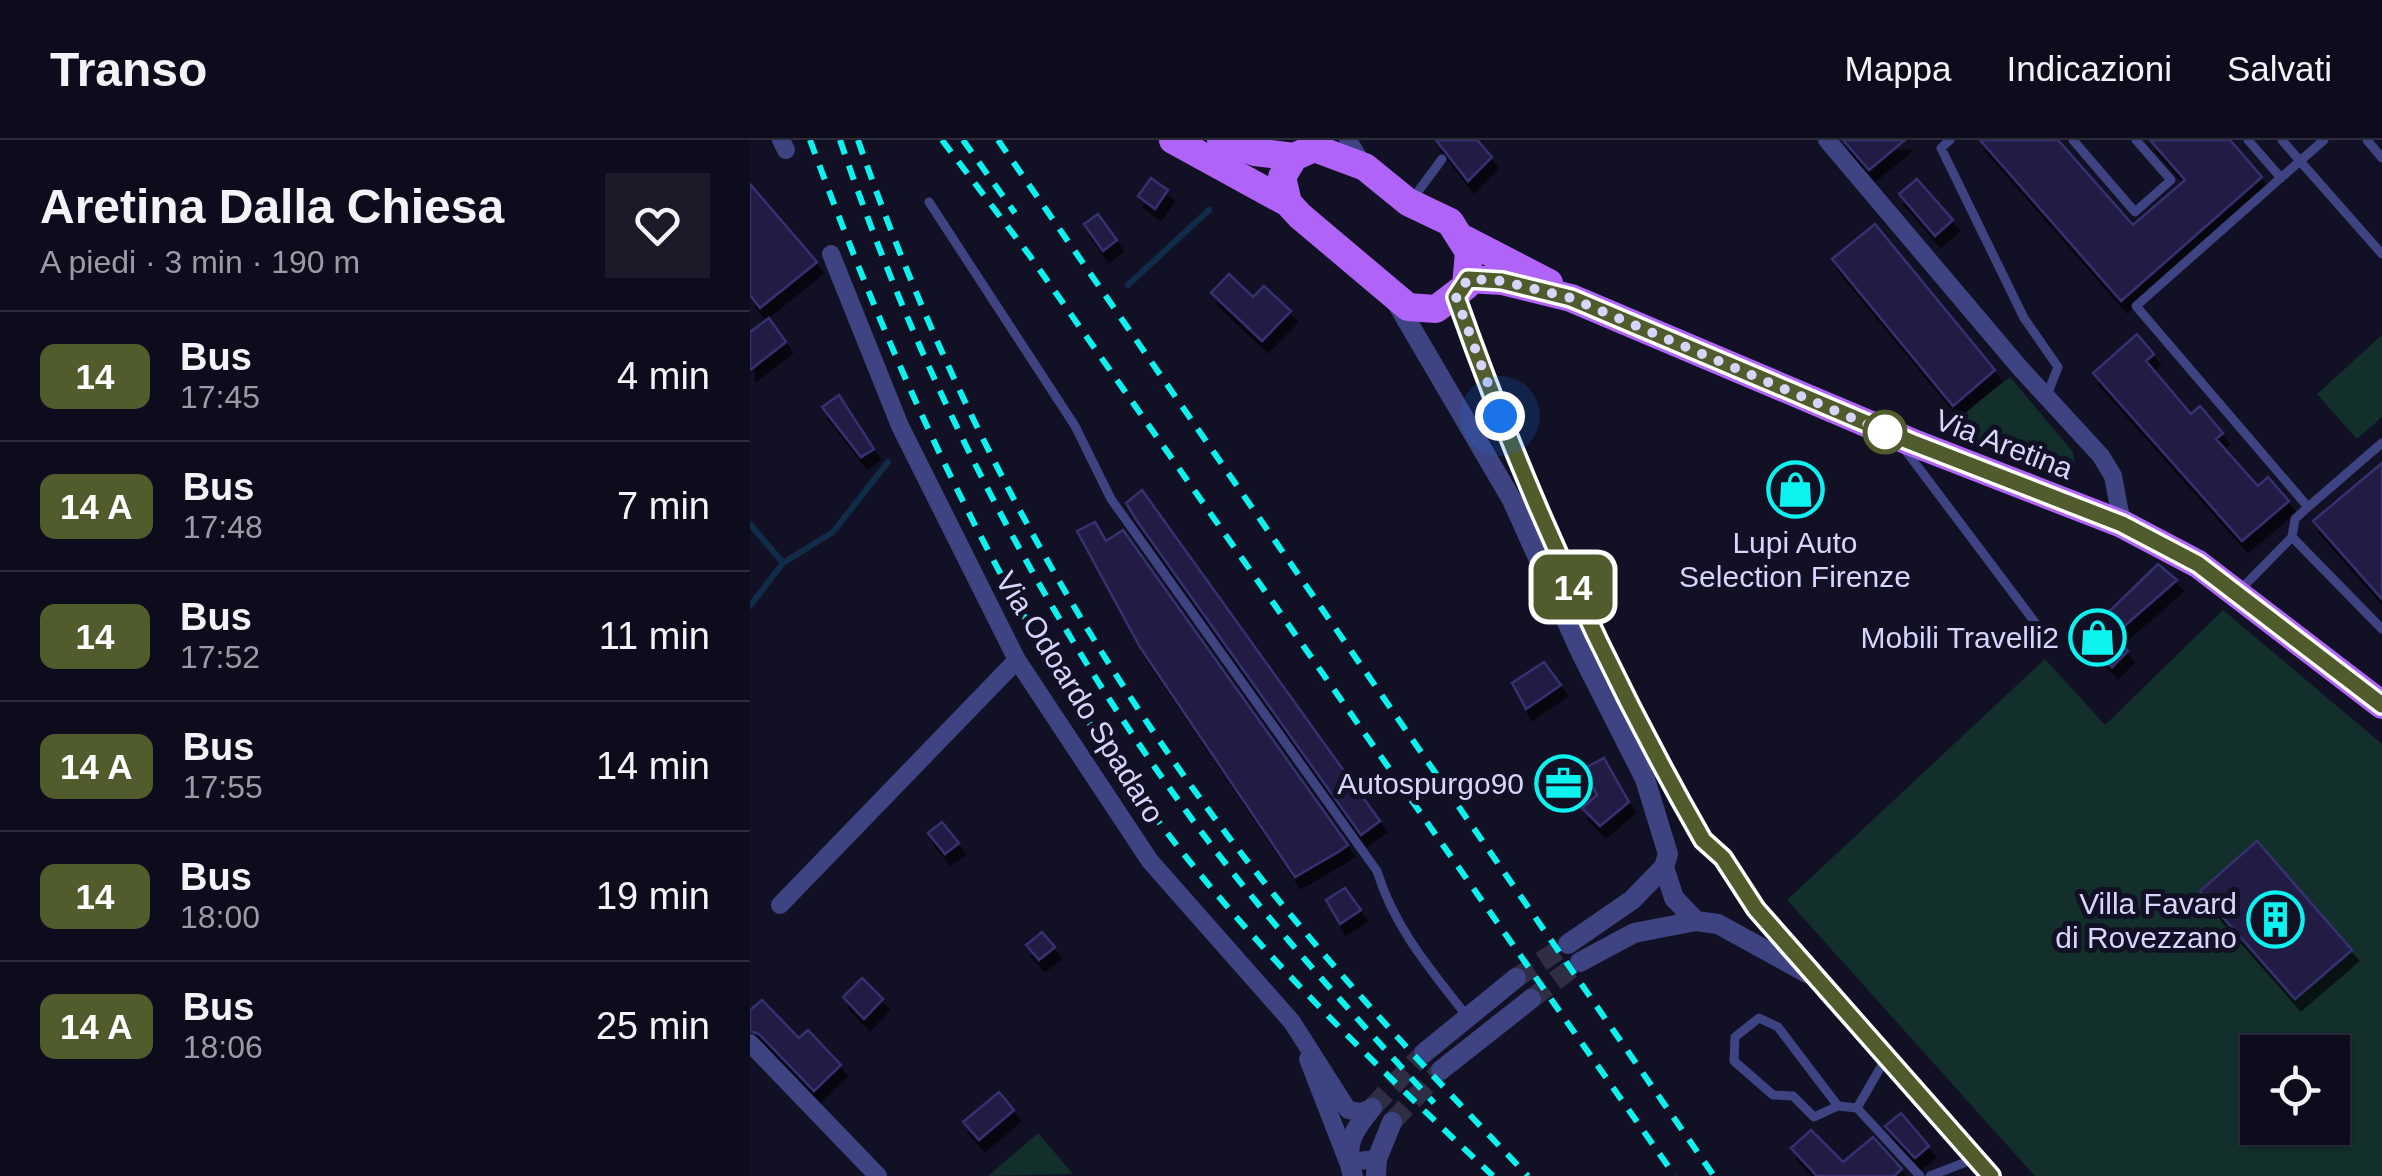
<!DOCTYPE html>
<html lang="it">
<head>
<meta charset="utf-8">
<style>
  :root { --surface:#0d0c1c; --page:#1b1a29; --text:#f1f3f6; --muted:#9a9ba3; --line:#2d2c3b }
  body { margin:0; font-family:Helvetica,sans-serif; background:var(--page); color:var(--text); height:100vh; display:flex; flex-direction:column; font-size:38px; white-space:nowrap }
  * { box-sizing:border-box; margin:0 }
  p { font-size:32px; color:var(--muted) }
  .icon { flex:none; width:55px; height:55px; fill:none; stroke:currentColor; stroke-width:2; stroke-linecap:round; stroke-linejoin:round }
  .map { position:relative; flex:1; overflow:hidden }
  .details { display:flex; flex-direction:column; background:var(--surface); width:750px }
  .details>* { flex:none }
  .badge { padding:0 20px; border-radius:15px; font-size:35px; line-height:65px }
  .controls { position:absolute; left:1490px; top:895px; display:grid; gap:20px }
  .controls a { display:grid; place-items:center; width:110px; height:110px; border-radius:0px; background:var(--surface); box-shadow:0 2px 8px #0004,0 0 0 2px var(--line); font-size:50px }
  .you { position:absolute; width:50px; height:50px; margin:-25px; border:8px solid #fff; border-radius:50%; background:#1a73e8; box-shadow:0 0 0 15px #1a73e833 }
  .map>.badge { position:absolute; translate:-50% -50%; box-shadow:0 0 0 5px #fff }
  .round { display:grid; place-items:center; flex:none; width:105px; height:105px; border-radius:0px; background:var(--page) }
  .summary { display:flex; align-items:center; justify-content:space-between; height:170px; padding:0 40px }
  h1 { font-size:48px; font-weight:800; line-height:75px }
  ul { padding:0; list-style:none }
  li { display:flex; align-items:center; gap:30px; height:130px; padding:0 40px; border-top:2px solid var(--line) }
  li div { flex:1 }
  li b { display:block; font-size:38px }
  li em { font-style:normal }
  li .badge { min-width:110px; font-weight:700; text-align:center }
  header { display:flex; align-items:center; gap:60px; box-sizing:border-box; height:140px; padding:0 50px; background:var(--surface); border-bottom:2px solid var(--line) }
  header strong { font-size:48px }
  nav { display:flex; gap:55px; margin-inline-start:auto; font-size:35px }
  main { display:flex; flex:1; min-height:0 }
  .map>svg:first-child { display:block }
</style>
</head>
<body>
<header>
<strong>Transo</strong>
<nav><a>Mappa</a><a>Indicazioni</a><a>Salvati</a></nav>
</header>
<main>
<section class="details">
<div class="summary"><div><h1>Aretina Dalla Chiesa</h1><p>A piedi · 3 min · 190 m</p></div><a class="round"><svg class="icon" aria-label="heart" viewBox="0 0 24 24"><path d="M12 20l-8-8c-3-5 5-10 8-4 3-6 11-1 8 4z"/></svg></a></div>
<ul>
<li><span class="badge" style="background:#515c2d;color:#fff">14</span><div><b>Bus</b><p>17:45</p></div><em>4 min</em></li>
<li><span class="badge" style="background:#515c2d;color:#fff">14 A</span><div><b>Bus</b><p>17:48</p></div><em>7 min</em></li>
<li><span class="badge" style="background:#515c2d;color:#fff">14</span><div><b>Bus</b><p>17:52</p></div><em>11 min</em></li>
<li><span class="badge" style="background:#515c2d;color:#fff">14 A</span><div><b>Bus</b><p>17:55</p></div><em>14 min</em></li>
<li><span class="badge" style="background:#515c2d;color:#fff">14</span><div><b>Bus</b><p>18:00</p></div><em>19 min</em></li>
<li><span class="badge" style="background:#515c2d;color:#fff">14 A</span><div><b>Bus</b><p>18:06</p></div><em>25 min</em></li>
</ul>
</section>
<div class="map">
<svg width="1632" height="1036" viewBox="0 0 1632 1036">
  <defs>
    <filter id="shadow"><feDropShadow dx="6" dy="11" stdDeviation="0" flood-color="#0009"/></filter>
  </defs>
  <rect width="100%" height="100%" fill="#111025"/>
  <path fill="#132f2b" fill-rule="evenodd" d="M 1632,195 L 1632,277 L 1607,299 L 1567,254 Z
    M 1260,237 L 1323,312 L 1325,327 L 1318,344 L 1196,287 Z
    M 1473,470 L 1632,604 L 1632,1036 L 1285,1036 L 1037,760 L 1295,519 L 1355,585 ZM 1508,912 L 1582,912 L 1582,988 L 1508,988 Z
    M 288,993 L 323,1034 L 238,1036 Z"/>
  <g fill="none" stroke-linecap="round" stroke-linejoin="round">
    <path stroke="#112c48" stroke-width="6" d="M 378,145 L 459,70
      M 0,384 L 33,423
      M 0,466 L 33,423 L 83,392 L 138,322"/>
  </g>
  <path fill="#211d45" stroke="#363070" stroke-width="2.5" filter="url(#shadow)" d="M 686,0 L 727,0 L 742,17 L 718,41 Z
    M 1093,0 L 1155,0 L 1119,30 Z
    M 1230,0 L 1308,0 L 1383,85 L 1435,40 L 1400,0 L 1480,0 L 1512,37 L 1371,161 Z
    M 401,38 L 418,50 L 405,69 L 388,56 Z
    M 1167,39 L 1203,80 L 1185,96 L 1149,54 Z
    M 0,44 L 67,122 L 10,168 L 0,155 Z
    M 348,74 L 367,100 L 353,111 L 334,84 Z
    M 1125,84 L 1245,230 L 1203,266 L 1082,119 Z
    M 479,134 L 503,157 L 514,146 L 541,171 L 512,201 L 461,153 Z
    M 19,178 L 36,202 L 0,230 L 0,192 Z
    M 1387,194 L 1404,214 L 1396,221 L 1441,274 L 1450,266 L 1473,293 L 1466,299 L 1508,346 L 1518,337 L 1539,361 L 1492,401 L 1343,233 Z
    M 89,255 L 124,309 L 111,317 L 72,267 Z
    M 1632,323 L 1632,459 L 1563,381 Z
    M 392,350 L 630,681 L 611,695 L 387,381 L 376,363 Z
    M 345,382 L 356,401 L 373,390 L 598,705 L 588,712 L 545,737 L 390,507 L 327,391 Z
    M 1408,424 L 1427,440 L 1363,496 L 1378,511 L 1362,527 L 1333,497 Z
    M 794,522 L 811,545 L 776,569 L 762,543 Z
    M 854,618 L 879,662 L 850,686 L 832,668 L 847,655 L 833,629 Z
    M 192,682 L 209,703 L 195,714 L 178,693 Z
    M 1507,701 L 1602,810 L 1545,859 L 1450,751 Z
    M 595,748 L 611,770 L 590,784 L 576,760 Z
    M 292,792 L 305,807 L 289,820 L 276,805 Z
    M 112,838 L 133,859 L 114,879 L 93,857 Z
    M 12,860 L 49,898 L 58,890 L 91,925 L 64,951 L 9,894 L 0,891 L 0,870 Z
    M 249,952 L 264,970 L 229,1000 L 213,982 Z
    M 1151,973 L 1179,1006 L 1165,1018 L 1135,986 Z
    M 1061,990 L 1093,1022 L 1123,997 L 1152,1029 L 1144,1036 L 1067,1036 L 1041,1008 Z"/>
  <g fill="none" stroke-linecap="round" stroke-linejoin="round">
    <path stroke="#2f2e45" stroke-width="20" stroke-dasharray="20 10" stroke-linecap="butt" d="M 766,838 L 818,804
      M 781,859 L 830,822
      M 622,968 L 674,913
      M 642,982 L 691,930"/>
    <path stroke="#3e4381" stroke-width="9" d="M 1200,0 L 1191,8 L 1274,178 L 1308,227 L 1297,255
      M 1323,0 L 1385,72 L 1421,40 L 1386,0
      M 1498,0 L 1531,38
      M 1532,0 L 1550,21 L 1386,166 L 1558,367 L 1632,303
      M 1574,0 L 1550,21 L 1632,114
      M 1617,0 L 1632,18
      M 661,61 L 692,19
      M 179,62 L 325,286 L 361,359 L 627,731 C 644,787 680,829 716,875
      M 1153,307 L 1293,493
      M 1542,397 L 1632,489
      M 1489,451 L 1542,397 L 1545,379 L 1558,367
      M 1136,918 L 1107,968 L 1170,1036
      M 1088,966 L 1064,977 L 1043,956 L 1023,955 L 984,921 L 985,897 L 1009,878 L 1028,887 L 1088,966 L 1107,968
      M 1180,1036 L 1224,1019"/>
    <path stroke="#3e4381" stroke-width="18" d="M 31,0 L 36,10
      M 598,0 L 614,27
      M 1077,0 L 1270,228 L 1351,316 L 1363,336 L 1372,384
      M 81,114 L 150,286 L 267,520 L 400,721 L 542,882 L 598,970 L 611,972 L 622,968
      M 30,765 L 267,520
      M 0,903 L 128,1036
      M 558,919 L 598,1022 L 627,1019"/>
    <path stroke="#3e4381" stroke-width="20" d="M 707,157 C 774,346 853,527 953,700 L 973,718 L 1006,769 L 1241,1036
      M 645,160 L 762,360 L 830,511 L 895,639 L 918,714 L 914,727 L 924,758 L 946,781 L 968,784 L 1057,833
      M 818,804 L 882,760 L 914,727
      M 830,822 L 884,793 L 946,781
      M 674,913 L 766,838
      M 691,930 L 781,859
      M 603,1036 C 593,1005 603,991 622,968
      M 626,1036 L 627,1019 L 642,982"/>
    <path stroke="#af63f7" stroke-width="28" d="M 423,0 L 538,63
      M 471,0 L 505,12 L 544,17
      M 564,8 L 615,27 L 658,62 L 700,82 L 719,112 L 716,146 L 686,169 L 658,167 L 550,76 L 538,63 L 532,37 L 544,17 Z
      M 714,99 L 799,143
      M 718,139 L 752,141 L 821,158 L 1161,302 L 1372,384 L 1448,424 L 1632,565"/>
    <path stroke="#0cf3ef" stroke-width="6" stroke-dasharray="15 12" stroke-linecap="butt" d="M 60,0 C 150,244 256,482 415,690 C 512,817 627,926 743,1036
      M 90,0 C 174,248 296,484 453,694 C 524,789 604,875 684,963
      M 108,0 C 193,246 316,480 472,688 C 565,812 671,924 778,1036
      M 192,0 L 280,116 L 925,1036
      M 213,0 L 265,73
      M 248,0 L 964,1036"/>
  </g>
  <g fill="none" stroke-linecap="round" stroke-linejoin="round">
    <defs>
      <path id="line" d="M 1241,1036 L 1006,769 L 973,718 L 953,700 C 854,527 773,346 706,157 L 718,139 L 752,141 L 821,158 L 1161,302 L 1372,384 L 1448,424 L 1632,565"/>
    </defs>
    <use href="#line" stroke="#fff" stroke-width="22"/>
    <use href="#line" stroke="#515c2d" stroke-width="15"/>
    <path stroke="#d6d6fd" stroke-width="10" stroke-dasharray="0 18" d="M 750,276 L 706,157 L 718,139 L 752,141 L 821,158 L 1135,292"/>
  </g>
  <defs>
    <symbol id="shop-ring" viewBox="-11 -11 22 22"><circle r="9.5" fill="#111025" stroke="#0cf3ef" stroke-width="1.5"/><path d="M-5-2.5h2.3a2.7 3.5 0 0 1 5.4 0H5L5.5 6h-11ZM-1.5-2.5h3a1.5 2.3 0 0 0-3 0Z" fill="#0cf3ef"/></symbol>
    <symbol id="office-ring" viewBox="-11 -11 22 22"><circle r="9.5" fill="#111025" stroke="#0cf3ef" stroke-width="1.5"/><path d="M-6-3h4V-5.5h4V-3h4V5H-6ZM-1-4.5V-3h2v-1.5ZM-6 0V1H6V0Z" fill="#0cf3ef"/></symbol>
    <symbol id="building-ring" viewBox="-11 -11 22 22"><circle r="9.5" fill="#111025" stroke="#0cf3ef" stroke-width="1.5"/><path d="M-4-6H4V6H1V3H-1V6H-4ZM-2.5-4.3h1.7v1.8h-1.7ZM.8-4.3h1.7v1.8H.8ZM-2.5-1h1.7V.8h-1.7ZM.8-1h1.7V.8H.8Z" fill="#0cf3ef"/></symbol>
  </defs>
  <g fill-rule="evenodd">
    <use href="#shop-ring" x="1014" y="318" width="63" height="63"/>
    <use href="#shop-ring" x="1316" y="466" width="63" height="63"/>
    <use href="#office-ring" x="782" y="612" width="63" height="63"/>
    <use href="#building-ring" x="1494" y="748" width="63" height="63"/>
  </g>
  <circle fill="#fff" stroke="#515c2d" stroke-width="5" cx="1135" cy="292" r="20"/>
  <g text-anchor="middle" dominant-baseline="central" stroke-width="10" stroke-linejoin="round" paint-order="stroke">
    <g font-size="30" fill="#d6d6fd" stroke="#111025">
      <text transform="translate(1254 304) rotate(21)">Via Aretina</text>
      <text transform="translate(330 557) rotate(58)">Via Odoardo Spadaro</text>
    </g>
    <g font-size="30" fill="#d6d6fd" stroke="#111025" text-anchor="end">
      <text x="1045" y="402" text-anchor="middle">Lupi Auto<tspan x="1045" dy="34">Selection Firenze</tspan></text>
      <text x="1309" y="497">Mobili Travelli2</text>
      <text x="774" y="643">Autospurgo90</text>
      <text x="1487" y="763">Villa Favard<tspan x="1487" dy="34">di Rovezzano</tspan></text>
    </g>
  </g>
</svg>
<div class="controls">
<a><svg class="icon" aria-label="locate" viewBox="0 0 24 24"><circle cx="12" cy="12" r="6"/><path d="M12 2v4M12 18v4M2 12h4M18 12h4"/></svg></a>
</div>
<div class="you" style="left:750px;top:276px"></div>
<b class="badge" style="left:823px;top:447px;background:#515c2d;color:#fff">14</b>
</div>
</main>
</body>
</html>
